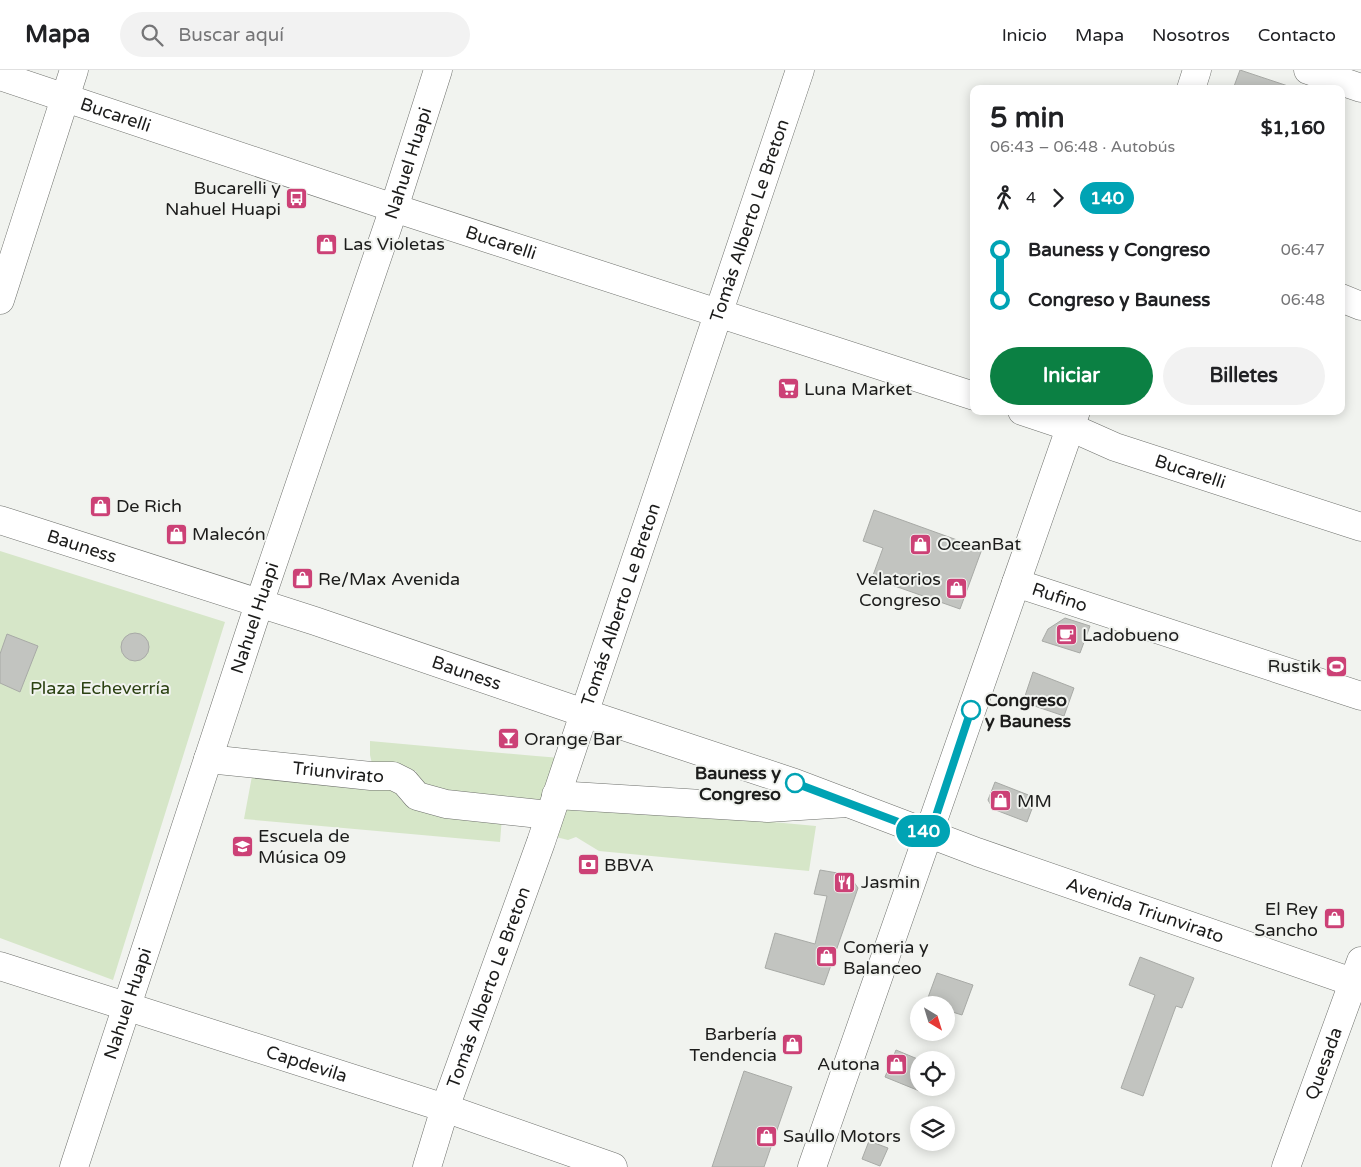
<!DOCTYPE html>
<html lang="es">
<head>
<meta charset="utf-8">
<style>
  :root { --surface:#fff; --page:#f2f2f2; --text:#202124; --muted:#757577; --line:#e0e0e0; --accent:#0b8043 }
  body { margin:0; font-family:"Varela Round",sans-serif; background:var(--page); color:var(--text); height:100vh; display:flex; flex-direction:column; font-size:19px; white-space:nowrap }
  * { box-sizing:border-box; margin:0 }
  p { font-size:16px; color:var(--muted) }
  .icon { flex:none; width:28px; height:28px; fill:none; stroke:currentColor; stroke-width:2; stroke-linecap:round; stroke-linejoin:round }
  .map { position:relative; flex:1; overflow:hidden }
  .panel { position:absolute; left:970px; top:15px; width:375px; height:330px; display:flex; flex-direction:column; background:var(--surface); border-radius:10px; box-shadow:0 2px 12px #0003 }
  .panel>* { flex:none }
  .badge { padding:0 10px; border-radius:16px; font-size:18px; line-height:32px }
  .needle { width:32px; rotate:142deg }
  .fabs { position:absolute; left:910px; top:926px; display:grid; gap:10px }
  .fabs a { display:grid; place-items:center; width:45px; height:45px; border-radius:50%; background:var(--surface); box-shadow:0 2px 12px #0003; font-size:25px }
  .map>.badge { position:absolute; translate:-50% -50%; box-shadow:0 0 0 2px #fff }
  .legs { display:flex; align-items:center; gap:8px; height:55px; padding:0 20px; font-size:16px }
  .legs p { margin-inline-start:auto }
  .overview { display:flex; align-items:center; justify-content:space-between; height:85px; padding:0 20px }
  h1 { font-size:28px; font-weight:700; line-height:38px }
  .button { display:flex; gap:10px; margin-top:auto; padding:10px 20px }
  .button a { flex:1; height:58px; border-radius:30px; background:var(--accent); color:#fff; font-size:20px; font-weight:700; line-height:58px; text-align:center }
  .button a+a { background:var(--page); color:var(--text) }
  ul { padding:0 20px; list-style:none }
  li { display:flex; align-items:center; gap:18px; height:50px; font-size:19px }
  li i { display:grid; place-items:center; width:8px; height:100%; margin:0 6px; background:currentColor }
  li i::after { content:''; width:12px; height:12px; margin:-6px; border:4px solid; border-radius:50%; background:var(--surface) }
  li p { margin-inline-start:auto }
  li:first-child i { background:linear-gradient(#0000 50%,currentColor 0) }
  li:last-child i { background:linear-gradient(currentColor 50%,#0000 0) }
  header { display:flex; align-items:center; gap:30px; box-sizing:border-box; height:70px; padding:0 25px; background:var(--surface); border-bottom:1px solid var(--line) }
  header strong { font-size:24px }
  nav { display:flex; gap:28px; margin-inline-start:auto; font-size:18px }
  .search { width:350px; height:45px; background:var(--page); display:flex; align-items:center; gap:12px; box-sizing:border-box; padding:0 18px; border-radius:28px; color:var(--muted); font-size:19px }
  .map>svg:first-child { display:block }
</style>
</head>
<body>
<header>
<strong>Mapa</strong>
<div class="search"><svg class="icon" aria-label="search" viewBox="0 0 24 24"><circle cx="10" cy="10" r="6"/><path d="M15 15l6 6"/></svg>Buscar aquí</div>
<nav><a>Inicio</a><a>Mapa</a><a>Nosotros</a><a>Contacto</a></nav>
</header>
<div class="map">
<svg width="1361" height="1097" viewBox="0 0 1361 1097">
  <rect width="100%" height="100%" fill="#f1f3ef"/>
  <path fill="#d6e6c8" d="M 0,481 L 225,552 L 113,910 L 0,868 Z
    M 370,671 L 536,686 L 561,688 L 542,730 L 532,734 L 418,718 L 416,701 L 373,698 L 370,685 Z
    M 252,706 L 390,716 L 402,731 L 428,740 L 502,747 L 500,772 L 244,749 Z
    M 570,733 L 816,756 L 809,801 L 599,781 L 576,767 L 568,770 L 552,766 L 556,749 Z"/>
  <path fill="#c2c4c0" stroke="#a8aaa6" d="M 1240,0 L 1288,16 L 1288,19 L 1233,19 Z
    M 874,440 L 982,479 L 960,539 L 872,508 L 883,478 L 863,471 Z
    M 1065,548 L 1090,556 L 1080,583 L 1042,571 L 1048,559 Z
    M121 577a14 14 0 1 1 28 0a14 14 0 1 1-28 0Z
    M 7,564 L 38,576 L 20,622 L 0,613 L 0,584 Z
    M 1033,602 L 1074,618 L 1064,646 L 1023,632 Z
    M 995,712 L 1036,728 L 1027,752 L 993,739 L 988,730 Z
    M 820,800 L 849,805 L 858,818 L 824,915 L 765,898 L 775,863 L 815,874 L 827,826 L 814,824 Z
    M 1140,887 L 1194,908 L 1182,938 L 1176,936 L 1143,1026 L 1121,1018 L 1155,925 L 1129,915 Z
    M 937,903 L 973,915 L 962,945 L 946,940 L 946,935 L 933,935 L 926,933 Z
    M 896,980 L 920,990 L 919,990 L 919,1018 L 924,1018 L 922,1022 L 885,1007 Z
    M 744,1001 L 792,1017 L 764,1097 L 712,1097 Z
    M 869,1071 L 888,1078 L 880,1096 L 862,1089 Z"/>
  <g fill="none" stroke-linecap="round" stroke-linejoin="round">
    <defs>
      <g id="minor">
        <path d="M 1308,0 L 1361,18"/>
        <path id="s1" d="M 0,6 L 394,138 L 974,326"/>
        <path d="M 1341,228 L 1361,236"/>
        <path d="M 0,230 L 74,0"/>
        <path id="s2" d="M 1022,341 L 1070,357 L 1115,377 L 1361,457"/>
        <path id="s3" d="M 1016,513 L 1361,626"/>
        <path id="s4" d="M 208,689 L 371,706 L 393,706 L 405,712 L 417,726 L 446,734 L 549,745"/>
        <path d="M 556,725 L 768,738 L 848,733"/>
        <path id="s5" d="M 0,896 L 445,1038 L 613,1097"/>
        <path id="s6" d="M 74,1097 L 259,534 L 394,138 L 438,0"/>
        <path id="s7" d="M 427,1097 L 445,1038 L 541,772 L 800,0"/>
        <path id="s8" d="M 1286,1097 L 1361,891"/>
      </g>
      <g id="major">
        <path d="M 1191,19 L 1197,0"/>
        <path id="s9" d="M 0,450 L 315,551 L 584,643 L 795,713 L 977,782 L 1361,915"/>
        <path d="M 812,1097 L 1076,341"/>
      </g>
    </defs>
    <use href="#minor" stroke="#6e706c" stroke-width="29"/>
    <use href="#major" stroke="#6e706c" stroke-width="29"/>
    <use href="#minor" stroke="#fff" stroke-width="28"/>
    <use href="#major" stroke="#fff" stroke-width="28"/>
  </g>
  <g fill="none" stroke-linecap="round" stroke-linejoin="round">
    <defs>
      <path id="line-1" d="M 795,713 L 930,764 L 971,640"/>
    </defs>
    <use href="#line-1" stroke="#fff" stroke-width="11"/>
    <use href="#line-1" stroke="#00a3b4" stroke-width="8"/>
  </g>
  <defs>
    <symbol id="bus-square" viewBox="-11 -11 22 22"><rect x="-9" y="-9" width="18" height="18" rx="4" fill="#cc4176" stroke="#f1f3ef"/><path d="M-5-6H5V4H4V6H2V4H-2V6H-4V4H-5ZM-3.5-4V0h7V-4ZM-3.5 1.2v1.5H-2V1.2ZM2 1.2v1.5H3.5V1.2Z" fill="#fff"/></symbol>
    <symbol id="shop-square" viewBox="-11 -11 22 22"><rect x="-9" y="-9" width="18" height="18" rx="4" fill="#cc4176" stroke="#f1f3ef"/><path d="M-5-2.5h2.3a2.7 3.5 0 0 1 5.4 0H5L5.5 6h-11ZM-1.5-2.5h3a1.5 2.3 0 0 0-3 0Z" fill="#fff"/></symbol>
    <symbol id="supermarket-square" viewBox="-11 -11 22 22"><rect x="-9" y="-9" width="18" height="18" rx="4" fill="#cc4176" stroke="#f1f3ef"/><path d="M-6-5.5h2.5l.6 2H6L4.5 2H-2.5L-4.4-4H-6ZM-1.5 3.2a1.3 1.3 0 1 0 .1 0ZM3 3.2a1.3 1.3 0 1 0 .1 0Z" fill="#fff"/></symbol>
    <symbol id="cafe-square" viewBox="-11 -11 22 22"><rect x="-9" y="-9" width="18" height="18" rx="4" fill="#cc4176" stroke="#f1f3ef"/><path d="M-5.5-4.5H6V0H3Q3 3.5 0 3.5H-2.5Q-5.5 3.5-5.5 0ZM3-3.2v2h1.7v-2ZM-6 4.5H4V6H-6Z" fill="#fff"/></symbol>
    <symbol id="stadium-square" viewBox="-11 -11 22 22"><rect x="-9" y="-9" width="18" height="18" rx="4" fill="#cc4176" stroke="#f1f3ef"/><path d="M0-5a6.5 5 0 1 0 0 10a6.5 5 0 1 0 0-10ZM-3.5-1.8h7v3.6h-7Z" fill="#fff"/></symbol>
    <symbol id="bar-square" viewBox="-11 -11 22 22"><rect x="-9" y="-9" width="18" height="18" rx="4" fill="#cc4176" stroke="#f1f3ef"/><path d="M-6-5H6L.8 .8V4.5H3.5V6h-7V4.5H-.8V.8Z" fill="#fff"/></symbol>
    <symbol id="school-square" viewBox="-11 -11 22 22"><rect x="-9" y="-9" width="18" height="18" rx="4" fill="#cc4176" stroke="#f1f3ef"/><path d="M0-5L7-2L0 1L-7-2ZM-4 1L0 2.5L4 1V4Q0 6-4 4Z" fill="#fff"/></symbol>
    <symbol id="bank-square" viewBox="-11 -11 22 22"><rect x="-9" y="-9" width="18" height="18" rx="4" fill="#cc4176" stroke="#f1f3ef"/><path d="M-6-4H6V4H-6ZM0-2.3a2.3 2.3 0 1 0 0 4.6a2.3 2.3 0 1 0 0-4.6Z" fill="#fff"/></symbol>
    <symbol id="restaurant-square" viewBox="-11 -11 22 22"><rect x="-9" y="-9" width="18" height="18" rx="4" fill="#cc4176" stroke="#f1f3ef"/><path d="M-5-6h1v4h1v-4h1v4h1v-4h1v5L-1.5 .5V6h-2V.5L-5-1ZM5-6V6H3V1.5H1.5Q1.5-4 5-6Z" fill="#fff"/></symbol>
  </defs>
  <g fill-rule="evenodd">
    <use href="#bus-square" x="284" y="116" width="25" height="25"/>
    <use href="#shop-square" x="314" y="162" width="25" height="25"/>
    <use href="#supermarket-square" x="776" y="306" width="25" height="25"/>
    <use href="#shop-square" x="88" y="424" width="25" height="25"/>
    <use href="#shop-square" x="164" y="452" width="25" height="25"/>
    <use href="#shop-square" x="908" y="462" width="25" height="25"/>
    <use href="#shop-square" x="290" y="496" width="25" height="25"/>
    <use href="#shop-square" x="944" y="506" width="25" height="25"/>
    <use href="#cafe-square" x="1054" y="552" width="25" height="25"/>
    <use href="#stadium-square" x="1324" y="584" width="25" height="25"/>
    <use href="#bar-square" x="496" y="656" width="25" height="25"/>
    <use href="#shop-square" x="988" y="718" width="25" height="25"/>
    <use href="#school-square" x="230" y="764" width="25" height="25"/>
    <use href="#bank-square" x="576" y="782" width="25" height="25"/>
    <use href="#restaurant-square" x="832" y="800" width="25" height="25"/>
    <use href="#shop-square" x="1322" y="836" width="25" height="25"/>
    <use href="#shop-square" x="814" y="874" width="25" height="25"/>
    <use href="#shop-square" x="780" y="962" width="25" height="25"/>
    <use href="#shop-square" x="884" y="982" width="25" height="25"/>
    <use href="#shop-square" x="754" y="1054" width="25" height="25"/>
  </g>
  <g fill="#fff" stroke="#00a3b4" stroke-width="2.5">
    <circle cx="971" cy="640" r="9"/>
    <circle cx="795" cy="713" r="9"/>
  </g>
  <g text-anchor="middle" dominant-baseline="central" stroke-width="4" stroke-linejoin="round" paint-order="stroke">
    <g font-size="18" fill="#1c1c1b" stroke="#f1f3ef">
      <text stroke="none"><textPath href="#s1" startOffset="122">Bucarelli</textPath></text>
      <text stroke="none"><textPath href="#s6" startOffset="1058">Nahuel Huapi</textPath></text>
      <text stroke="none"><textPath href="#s7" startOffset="1000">Tomás Alberto Le Breton</textPath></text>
      <text stroke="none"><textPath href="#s1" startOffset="528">Bucarelli</textPath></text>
      <text stroke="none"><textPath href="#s2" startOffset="179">Bucarelli</textPath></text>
      <text stroke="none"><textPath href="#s9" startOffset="86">Bauness</textPath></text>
      <text stroke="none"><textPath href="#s3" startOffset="46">Rufino</textPath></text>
      <text stroke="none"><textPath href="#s7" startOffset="595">Tomás Alberto Le Breton</textPath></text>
      <text stroke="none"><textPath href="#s6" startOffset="578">Nahuel Huapi</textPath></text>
      <text stroke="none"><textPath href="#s9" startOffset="491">Bauness</textPath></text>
      <text stroke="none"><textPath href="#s4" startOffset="131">Triunvirato</textPath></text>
      <text stroke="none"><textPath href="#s9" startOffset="1210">Avenida Triunvirato</textPath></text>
      <text stroke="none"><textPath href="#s7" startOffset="190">Tomás Alberto Le Breton</textPath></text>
      <text stroke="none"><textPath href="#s6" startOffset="172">Nahuel Huapi</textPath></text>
      <text stroke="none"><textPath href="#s5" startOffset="322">Capdevila</textPath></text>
      <text stroke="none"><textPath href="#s8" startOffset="110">Quesada</textPath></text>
    </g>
    <g font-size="18" fill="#1c1c1b" stroke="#f1f3ef" text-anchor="start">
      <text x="281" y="118" text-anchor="end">Bucarelli y<tspan x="281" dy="21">Nahuel Huapi</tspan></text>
      <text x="343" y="174">Las Violetas</text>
      <text x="804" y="319">Luna Market</text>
      <text x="116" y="436">De Rich</text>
      <text x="192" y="464">Malecón</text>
      <text x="937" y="474">OceanBat</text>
      <text x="318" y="509">Re/Max Avenida</text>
      <text x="941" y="509" text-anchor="end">Velatorios<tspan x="941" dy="21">Congreso</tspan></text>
      <text x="1082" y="565">Ladobueno</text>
      <text x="1321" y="596" text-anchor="end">Rustik</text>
      <text x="524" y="669">Orange Bar</text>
      <text x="1017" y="731">MM</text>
      <text x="258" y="766">Escuela de<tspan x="258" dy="21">Música 09</tspan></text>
      <text x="604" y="795">BBVA</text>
      <text x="861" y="812">Jasmin</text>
      <text x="1318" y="839" text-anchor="end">El Rey<tspan x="1318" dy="21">Sancho</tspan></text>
      <text x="843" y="877">Comeria y<tspan x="843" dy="21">Balanceo</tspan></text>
      <text x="777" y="964" text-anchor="end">Barbería<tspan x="777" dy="21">Tendencia</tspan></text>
      <text x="880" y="994" text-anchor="end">Autona</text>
      <text x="783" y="1066">Saullo Motors</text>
    </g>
    <g font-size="18" fill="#2b4112" stroke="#f1f3ef">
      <text x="100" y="618">Plaza Echeverría</text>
    </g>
    <g font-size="18" font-weight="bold" fill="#1c1c1b" stroke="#f1f3ef" text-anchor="start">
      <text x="985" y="630">Congreso<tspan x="985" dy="21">y Bauness</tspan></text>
      <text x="781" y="703" text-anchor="end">Bauness y<tspan x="781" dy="21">Congreso</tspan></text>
    </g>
  </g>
</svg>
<div class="fabs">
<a><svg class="needle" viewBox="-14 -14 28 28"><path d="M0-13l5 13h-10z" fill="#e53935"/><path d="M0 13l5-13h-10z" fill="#757577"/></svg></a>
<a><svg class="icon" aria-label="locate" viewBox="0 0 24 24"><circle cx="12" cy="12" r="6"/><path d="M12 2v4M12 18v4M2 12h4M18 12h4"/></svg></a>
<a><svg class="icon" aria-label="layers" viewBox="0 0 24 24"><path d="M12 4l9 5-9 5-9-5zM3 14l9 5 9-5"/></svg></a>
</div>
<b class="badge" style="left:923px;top:761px;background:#00a3b4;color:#fff">140</b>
<section class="panel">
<div class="overview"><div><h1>5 min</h1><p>06:43 – 06:48 · Autobús</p></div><b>$1,160</b></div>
<div class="legs"><svg class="icon" aria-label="walk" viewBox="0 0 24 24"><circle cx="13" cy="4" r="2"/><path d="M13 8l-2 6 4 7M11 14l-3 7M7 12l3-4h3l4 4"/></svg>4<svg class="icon" aria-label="forward" viewBox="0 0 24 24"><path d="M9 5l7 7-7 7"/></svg><b class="badge" style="background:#00a3b4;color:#fff">140</b></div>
<ul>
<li><i style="color:#00a3b4"></i><b>Bauness y Congreso</b><p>06:47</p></li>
<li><i style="color:#00a3b4"></i><b>Congreso y Bauness</b><p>06:48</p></li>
</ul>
<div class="button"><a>Iniciar</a><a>Billetes</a></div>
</section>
</div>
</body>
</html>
